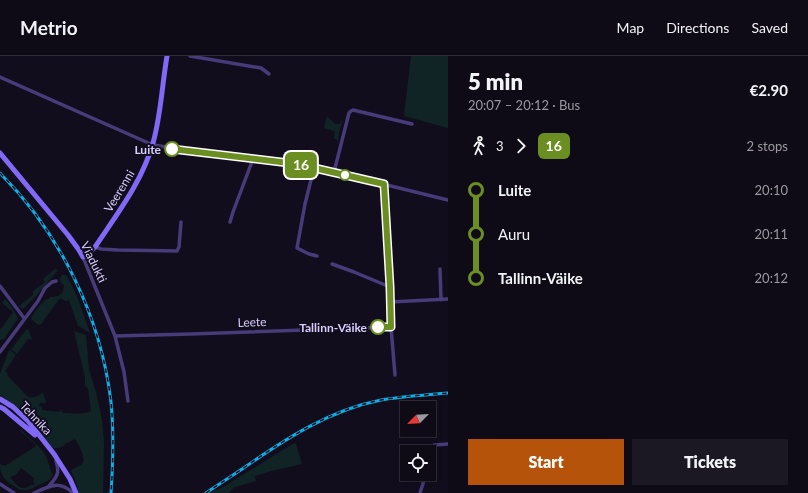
<!DOCTYPE html>
<html lang="en">
<head>
<meta charset="utf-8">
<style>
  :root { --surface:#0e0a16; --page:#1c1823; --text:#f1f3f6; --muted:#9b9aa1; --line:#2e2b35; --accent:#b45309 }
  body { margin:0; font-family:Lato,sans-serif; background:var(--page); color:var(--text); height:100vh; display:flex; flex-direction:column; font-size:15px; white-space:nowrap }
  * { box-sizing:border-box; margin:0 }
  p { font-size:13px; color:var(--muted) }
  .icon { flex:none; width:22px; height:22px; fill:none; stroke:currentColor; stroke-width:2; stroke-linecap:round; stroke-linejoin:round }
  .map { position:relative; flex:1; overflow:hidden }
  .drawer { display:flex; flex-direction:column; background:var(--surface); width:360px }
  .drawer>* { flex:none }
  .badge { padding:0 8px; border-radius:6px; font-size:14px; line-height:26px }
  .needle { width:26px; rotate:246deg }
  .buttons { position:absolute; left:400px; top:345px; display:grid; gap:8px }
  .buttons a { display:grid; place-items:center; width:36px; height:36px; border-radius:0px; background:var(--surface); box-shadow:0 2px 6px #0003,0 0 0 1px var(--line); font-size:20px }
  .map>.badge { position:absolute; translate:-50% -50%; box-shadow:0 0 0 2px #fff }
  .legs { display:flex; align-items:center; gap:6px; height:44px; padding:0 20px; font-size:13px }
  .legs p { margin-inline-start:auto }
  .head { display:flex; align-items:center; justify-content:space-between; height:68px; padding:0 20px }
  h1 { font-size:22px; font-weight:800; line-height:30px }
  .action { display:flex; gap:8px; margin-top:auto; padding:8px 20px }
  .action a { flex:1; height:46px; border-radius:0px; background:var(--accent); color:#fff; font-size:16px; font-weight:800; line-height:46px; text-align:center }
  .action a+a { background:var(--page); color:var(--text) }
  ul { padding:0 20px; list-style:none }
  li { display:flex; align-items:center; gap:14px; height:44px; font-size:15px }
  li i { display:grid; place-items:center; width:6px; height:100%; margin:0 5px; background:currentColor }
  li i::after { content:''; width:10px; height:10px; margin:-5px; border:3px solid; border-radius:50%; background:var(--surface) }
  li p { margin-inline-start:auto }
  li:first-child i { background:linear-gradient(#0000 50%,currentColor 0) }
  li:last-child i { background:linear-gradient(currentColor 50%,#0000 0) }
  header { display:flex; align-items:center; gap:24px; box-sizing:border-box; height:56px; padding:0 20px; background:var(--surface); border-bottom:1px solid var(--line) }
  header strong { font-size:19px }
  nav { display:flex; gap:22px; margin-inline-start:auto; font-size:14px }
  main { display:flex; flex:1; min-height:0 }
  .map>svg:first-child { display:block }
</style>
</head>
<body>
<header>
<strong>Metrio</strong>
<nav><a>Map</a><a>Directions</a><a>Saved</a></nav>
</header>
<main>
<div class="map">
<svg width="448" height="437" viewBox="0 0 448 437">
  <rect width="100%" height="100%" fill="#120d1d"/>
  <path fill="#102426" fill-rule="evenodd" d="M 411,0 L 448,0 L 448,72 L 404,60 Z
    M 327,60 L 335,68 L 340,68 L 341,65 L 343,64 L 339,77 L 338,87 L 337,84 L 334,82 L 335,75 L 324,72 Z
    M 55,213 L 58,214 L 36,240 L 23,253 L 21,252 L 19,250 L 33,239 L 33,235 L 45,226 L 43,223 Z
    M 62,219 L 65,219 L 67,220 L 70,226 L 78,243 L 90,277 L 78,270 L 69,244 L 66,245 L 60,242 L 43,265 L 43,266 L 40,269 L 37,268 L 31,263 C 35,255 42,244 50,242 L 50,241 C 58,241 63,239 64,230 L 60,225 L 60,222 Z
    M 5,243 L 11,250 L 18,262 L 17,264 L 4,283 L 0,284 L 0,274 L 13,256 L 2,247 Z
    M 27,273 L 29,275 L 32,284 L 28,283 L 17,298 L 11,293 Z
    M 74,275 L 86,279 L 89,314 L 96,336 L 102,364 L 104,388 L 103,437 L 79,437 L 75,423 L 71,415 C 74,411 79,411 82,408 C 87,403 78,388 75,383 L 65,388 L 65,389 C 61,391 58,393 53,392 L 17,352 L 0,339 L 0,318 L 8,297 L 10,294 L 16,299 L 5,315 L 7,317 L 8,320 L 28,341 C 32,342 41,340 43,336 L 46,347 L 40,347 L 39,350 L 42,351 L 42,354 L 59,356 L 61,354 L 63,357 C 71,357 83,359 91,355 L 88,333 L 87,331 L 85,330 L 85,321 Z
    M 19,374 L 21,374 C 29,382 40,390 46,400 C 49,406 49,413 53,419 C 50,425 44,427 38,429 C 33,432 28,435 23,434 C 19,434 17,432 14,430 C 4,424 0,419 0,408 L 5,410 L 36,390 L 35,388 ZM 21,412 L 34,422 L 33,426 L 35,429 C 28,429 34,428 28,431 C 20,435 15,427 10,421 L 16,419 Z
    M 294,387 L 296,388 L 302,408 L 271,415 L 255,420 L 256,425 L 235,431 L 228,437 L 210,437 L 225,430 Z"/>
  <g fill="none" stroke-linecap="round" stroke-linejoin="round">
    <path stroke="#473b79" stroke-width="3.5" d="M 190,0 L 261,12 L 269,18
      M 0,21 L 153,89 L 213,98 L 297,108 L 334,116 L 448,144
      M 314,112 L 305,148 L 297,192 L 309,198 L 317,200
      M 334,116 L 349,57 L 351,55 L 353,54 L 412,68
      M 384,128 L 390,231 L 391,271 L 395,319
      M 230,166 L 233,156 L 253,103
      M 95,191 L 101,193 L 118,194 L 177,195 L 179,191 L 181,166
      M 83,201 L 115,280 L 124,316 L 128,345
      M 332,208 L 354,216 L 390,231
      M 440,213 L 441,244
      M 0,230 L 24,262
      M 390,246 L 448,243
      M 115,280 L 191,278 L 391,271
      M 0,296 L 38,245 L 45,232 L 52,226 L 56,225
      M 429,407 L 434,389 L 448,388
      M 0,428 L 14,437
      M 49,430 C 57,421 60,417 56,405
      M 34,437 C 49,430 59,424 73,437
      M 420,437 L 426,418"/>
    <path stroke="#8269f5" stroke-width="5" d="M 0,97 L 68,179 L 79,194 L 83,201 L 90,196 L 95,191 C 117,158 142,126 153,87 C 161,59 162,29 167,0
      M 0,343 L 13,351 L 28,365 L 54,398 L 70,423 L 76,437
      M 0,351 L 4,353 L 35,379"/>
    <defs>
      <path id="rail" d="M 0,117 C 60,177 101,261 111,346 C 114,376 113,407 111,437
        M 206,437 C 219,428 232,420 245,411 C 287,382 330,354 381,344 C 403,340 426,339 448,337"/>
    </defs>
    <use href="#rail" stroke="#0eaee5" stroke-width="3"/>
    <use href="#rail" stroke="#120d1d" stroke-width="1.5" stroke-dasharray="4.5" stroke-linecap="butt"/>
  </g>
  <g fill="none" stroke-linecap="round" stroke-linejoin="round">
    <defs>
      <path id="line-1" d="M 172,93 L 297,108 L 384,128 L 390,231 L 391,271 L 378,271"/>
    </defs>
    <use href="#line-1" stroke="#fff" stroke-width="9"/>
    <use href="#line-1" stroke="#6b8e23" stroke-width="6"/>
  </g>
  <g fill="#fff" stroke="#6b8e23" stroke-width="2">
    <circle cx="172" cy="93" r="7"/>
    <circle cx="345" cy="119" r="5"/>
    <circle cx="378" cy="271" r="7"/>
  </g>
  <g text-anchor="middle" dominant-baseline="central" stroke-width="4" stroke-linejoin="round" paint-order="stroke">
    <g font-size="12" font-weight="bold" fill="#d9ccfc" stroke="#120d1d" text-anchor="end">
      <text x="161" y="93">Luite</text>
      <text x="367" y="271">Tallinn-Väike</text>
    </g>
    <g font-size="12" fill="#d9ccfc" stroke="#120d1d">
      <text transform="translate(119 135) rotate(-59)">Veerenni</text>
      <text transform="translate(94 206) rotate(64)">Viadukti</text>
      <text transform="translate(252 266) rotate(-2)">Leete</text>
      <text transform="translate(36 362) rotate(47)">Tehnika</text>
    </g>
  </g>
</svg>
<div class="buttons">
<a><svg class="needle" viewBox="-14 -14 28 28"><path d="M0-13l5 13h-10z" fill="#e53935"/><path d="M0 13l5-13h-10z" fill="#9b9aa1"/></svg></a>
<a><svg class="icon" aria-label="locate" viewBox="0 0 24 24"><circle cx="12" cy="12" r="6"/><path d="M12 2v4M12 18v4M2 12h4M18 12h4"/></svg></a>
</div>
<b class="badge" style="left:301px;top:109px;background:#6b8e23;color:#fff">16</b>
</div>
<section class="drawer">
<div class="head"><div><h1>5 min</h1><p>20:07 – 20:12 · Bus</p></div><b>€2.90</b></div>
<div class="legs"><svg class="icon" aria-label="walk" viewBox="0 0 24 24"><circle cx="13" cy="4" r="2"/><path d="M13 8l-2 6 4 7M11 14l-3 7M7 12l3-4h3l4 4"/></svg>3<svg class="icon" aria-label="forward" viewBox="0 0 24 24"><path d="M9 5l7 7-7 7"/></svg><b class="badge" style="background:#6b8e23;color:#fff">16</b><p>2 stops</p></div>
<ul>
<li><i style="color:#6b8e23"></i><b>Luite</b><p>20:10</p></li>
<li><i style="color:#6b8e23"></i><span>Auru</span><p>20:11</p></li>
<li><i style="color:#6b8e23"></i><b>Tallinn-Väike</b><p>20:12</p></li>
</ul>
<div class="action"><a>Start</a><a>Tickets</a></div>
</section>
</main>
</body>
</html>
